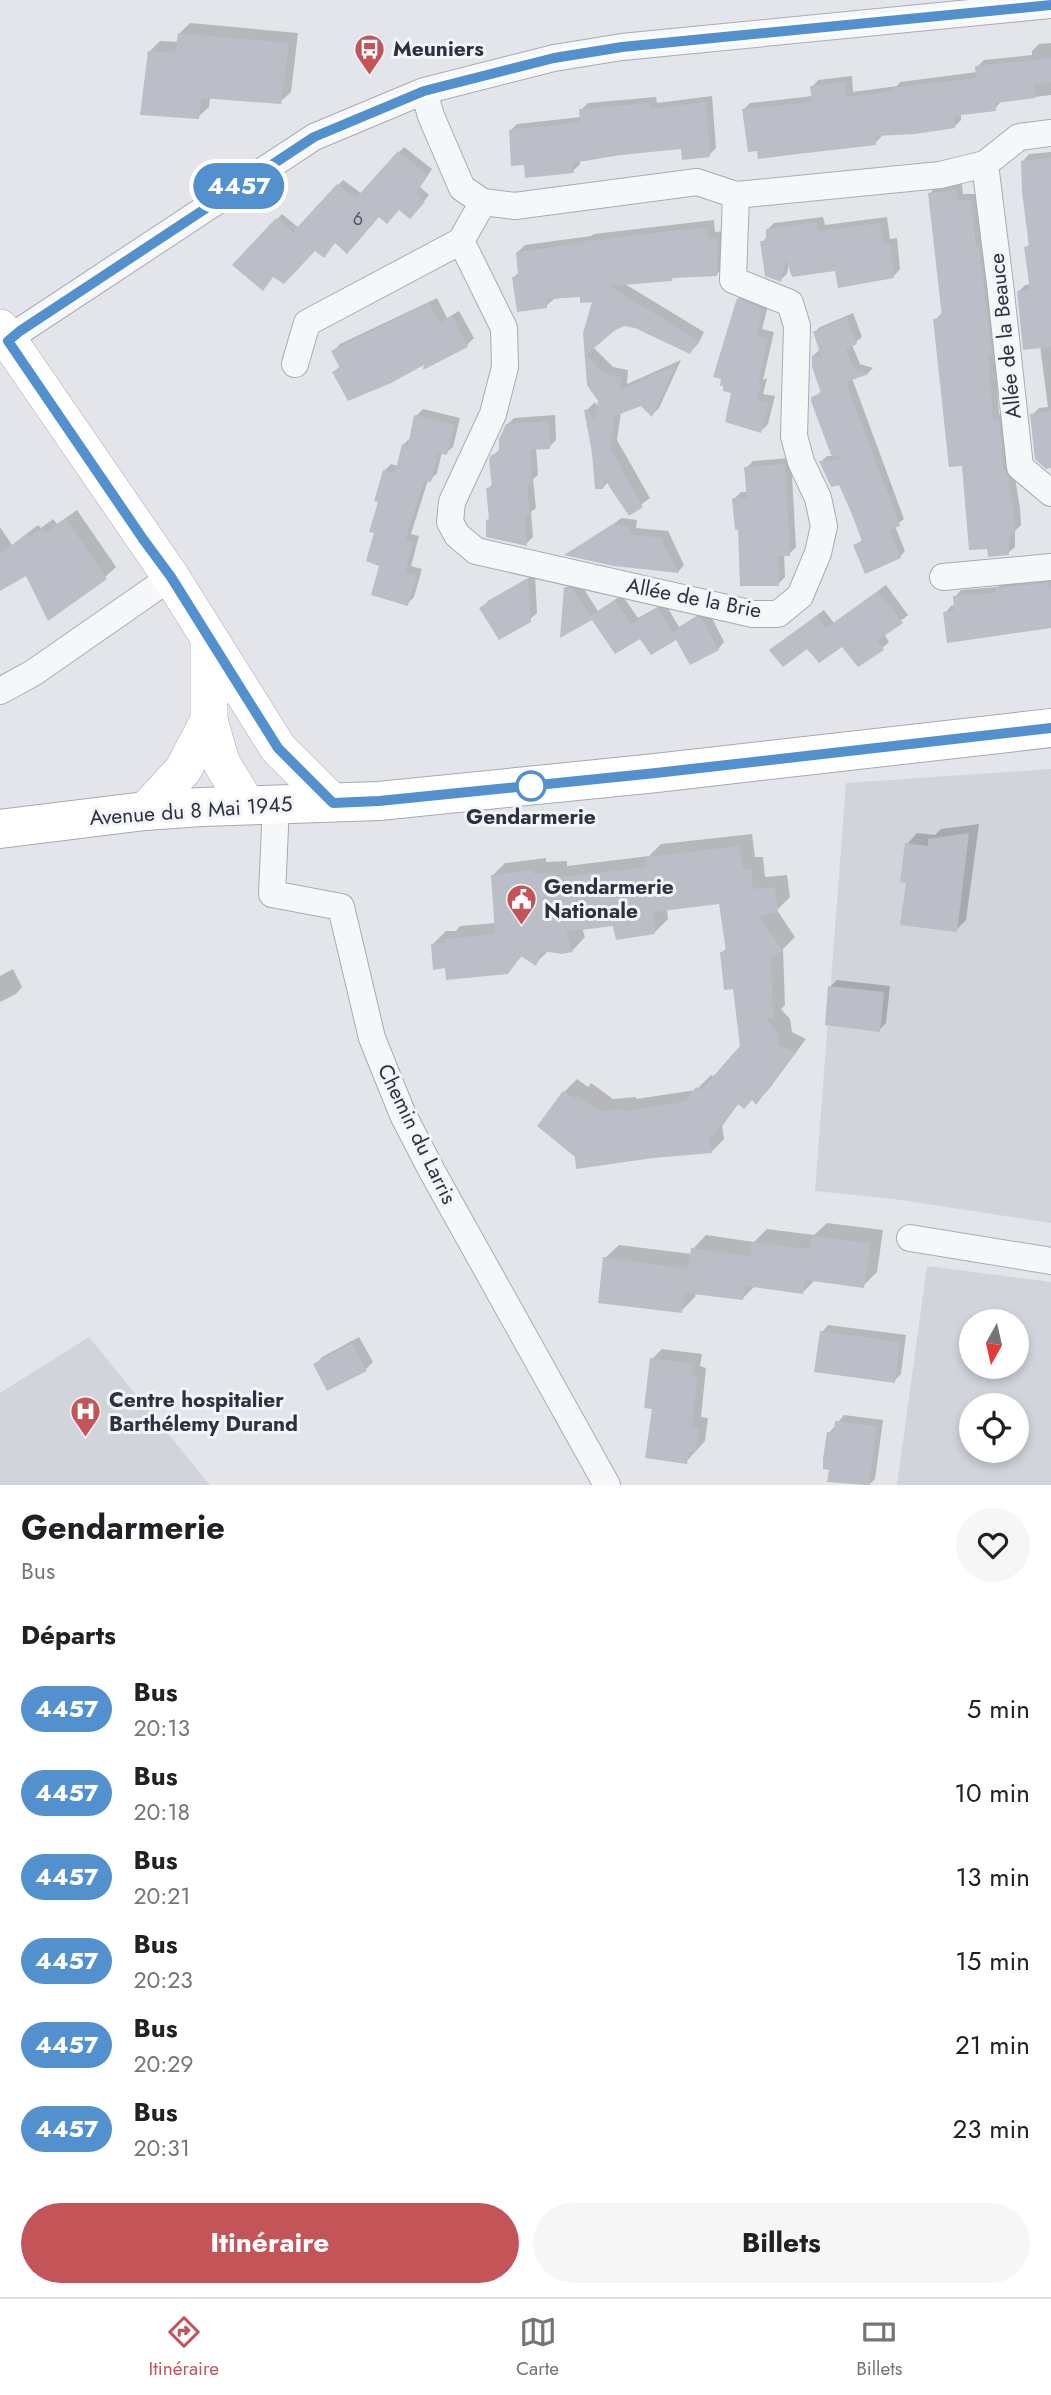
<!DOCTYPE html>
<html lang="fr">
<head>
<meta charset="utf-8">
<style>
  :root { --surface:#fff; --page:#f6f6f6; --text:#202124; --muted:#757577; --line:#e0e0e0; --accent:#c35457 }
  body { margin:0; font-family:Jost,sans-serif; background:var(--page); color:var(--text); height:100vh; display:flex; flex-direction:column; font-size:26px; white-space:nowrap }
  * { box-sizing:border-box; margin:0 }
  p { font-size:23px; color:var(--muted) }
  .icon { flex:none; width:38px; height:38px; fill:none; stroke:currentColor; stroke-width:2; stroke-linecap:round; stroke-linejoin:round }
  .map { position:relative; height:1485px; overflow:hidden }
  .side { display:flex; flex-direction:column; background:var(--surface); flex:1 }
  .side>* { flex:none }
  .badge { padding:0 14px; border-radius:23px; font-size:24px; line-height:46px }
  .needle { width:46px; rotate:188deg }
  .buttons { position:absolute; left:959px; top:1309px; display:grid; gap:14px }
  .buttons a { display:grid; place-items:center; width:70px; height:70px; border-radius:50%; background:var(--surface); box-shadow:0 4px 10px #0003; font-size:35px }
  .map>.badge { position:absolute; translate:-50% -50%; box-shadow:0 0 0 4px #fff }
  h2 { padding:0 21px; font-size:26px; line-height:63px }
  .round { display:grid; place-items:center; flex:none; width:74px; height:74px; border-radius:37px; background:var(--page) }
  .headline { display:flex; align-items:center; justify-content:space-between; height:119px; padding:0 21px }
  h1 { font-size:33px; font-weight:700; line-height:52px }
  .action { display:flex; gap:14px; margin-top:auto; padding:14px 21px }
  .action a { flex:1; height:80px; border-radius:42px; background:var(--accent); color:#fff; font-size:28px; font-weight:700; line-height:80px; text-align:center }
  .action a+a { background:var(--page); color:var(--text) }
  ul { padding:0; list-style:none }
  li { display:flex; align-items:center; gap:21px; height:84px; padding:0 21px }
  li div { flex:1 }
  li b { display:block; font-size:26px }
  li em { font-style:normal }
  li .badge { min-width:77px; font-weight:700; text-align:center }
  .tabs { display:flex; justify-content:space-around; align-items:center; height:98px; border-top:2px solid var(--line); background:var(--surface); font-size:19px; color:var(--muted) }
  .tabs a { display:grid; justify-items:center; gap:4px }
  .tabs .current { color:var(--accent) }
  .map>svg:first-child { display:block }
</style>
</head>
<body>
<div class="map">
<svg width="1051" height="1485" viewBox="0 0 1051 1485">
  <rect width="100%" height="100%" fill="#e4e5ea"/>
  <path fill="#d2d4dc" fill-rule="evenodd" d="M 1051,769 L 1051,1223 L 894,1199 L 815,1191 L 846,783 Z
    M 927,1266 L 1051,1282 L 1051,1485 L 897,1485 ZM 1017,1321 L 1017,1367 L 971,1367 L 971,1321 ZM 1017,1405 L 1017,1451 L 971,1451 L 971,1405 Z
    M 89,1337 L 210,1485 L 0,1485 L 0,1393 Z"/>
  <path fill="#0003" d="M 190,23 L 298,33 L 291,92 L 280,102 L 210,97 L 209,107 L 198,117 L 150,51 L 160,41 L 178,42 L 179,34 Z
    M 1051,43 L 1051,95 L 1001,101 L 995,109 L 961,113 L 961,120 L 954,127 L 882,134 L 882,136 L 875,143 L 744,109 L 750,103 L 813,96 L 812,87 L 818,80 L 852,76 L 853,92 L 897,86 L 900,82 L 977,72 L 977,67 L 984,60 L 1032,55 L 1032,51 L 1039,44 Z
    M 712,96 L 716,148 L 709,155 L 683,147 L 580,160 L 580,164 L 573,171 L 525,163 L 510,131 L 517,124 L 581,117 L 581,110 L 588,103 L 656,97 L 657,103 Z
    M 404,147 L 432,169 L 420,187 L 429,195 L 415,212 L 399,208 L 380,215 L 336,241 L 315,249 L 274,275 L 234,265 L 282,214 L 299,228 L 343,180 L 362,194 Z
    M 1051,152 L 1051,466 L 1032,415 L 1039,408 L 1048,407 L 1040,346 L 1018,292 L 1025,285 L 1031,284 L 1026,248 L 1030,243 L 1023,161 L 1029,154 Z
    M 962,184 L 963,194 L 977,194 L 995,349 L 999,414 L 1005,413 L 1020,509 L 1021,525 L 1015,531 L 1015,547 L 1008,553 L 963,464 L 935,320 L 943,312 L 930,193 L 937,186 Z
    M 823,217 L 825,225 L 887,217 L 890,239 L 897,238 L 900,269 L 894,276 L 789,263 L 787,274 L 780,280 L 762,242 L 768,236 L 767,230 L 774,223 Z
    M 714,220 L 715,232 L 724,231 L 724,266 L 717,274 L 675,276 L 671,280 L 625,284 L 704,332 L 698,344 L 690,352 L 636,326 L 624,325 L 613,329 L 593,347 L 613,367 L 628,370 L 627,384 L 681,360 L 659,408 L 652,415 L 642,404 L 621,412 L 617,440 L 650,498 L 630,513 L 608,482 L 603,488 L 586,411 L 595,402 L 598,407 L 600,401 L 588,385 L 584,333 L 594,300 L 581,295 L 554,299 L 546,306 L 514,277 L 519,272 L 517,253 L 525,245 L 591,236 L 594,234 Z
    M 745,293 L 769,302 L 762,329 L 774,332 L 763,380 L 767,378 L 763,394 L 775,396 L 768,424 L 761,431 L 733,392 L 738,299 Z
    M 437,298 L 447,318 L 459,311 L 474,338 L 467,345 L 426,367 L 427,362 L 334,372 L 341,365 L 333,351 L 340,344 Z
    M 853,313 L 862,337 L 852,345 L 860,364 L 873,368 L 868,373 L 852,378 L 904,519 L 895,526 L 905,551 L 900,557 L 855,546 L 863,539 L 840,482 L 822,461 L 827,456 L 833,456 L 813,398 L 822,391 L 813,367 L 814,355 L 820,349 L 815,332 L 820,327 Z
    M 423,409 L 460,418 L 453,447 L 446,453 L 442,452 L 437,473 L 430,480 L 428,480 L 411,534 L 419,536 L 411,566 L 422,569 L 414,597 L 407,604 L 381,564 L 377,532 L 384,471 L 391,464 L 398,466 L 403,445 L 410,438 L 416,416 Z
    M 555,415 L 556,440 L 549,447 L 536,448 L 538,475 L 533,479 L 536,508 L 531,512 L 533,537 L 526,544 L 490,518 L 488,489 L 493,483 L 493,456 L 501,448 L 507,425 L 514,418 Z
    M 791,458 L 796,547 L 789,554 L 784,554 L 785,577 L 778,584 L 740,528 L 734,499 L 741,492 L 748,492 L 746,468 L 753,461 Z
    M 77,510 L 116,567 L 105,577 L 27,573 L 0,589 L 0,527 L 12,545 L 38,525 L 41,528 L 53,519 L 57,524 Z
    M 622,518 L 637,520 L 636,528 L 668,531 L 684,565 L 678,572 L 568,554 Z
    M 535,574 L 537,613 L 529,620 L 482,608 L 488,601 Z
    M 1051,577 L 1051,626 L 945,613 L 951,606 L 956,605 L 955,597 L 961,590 L 998,587 L 1003,582 Z
    M 573,581 L 580,583 L 598,611 L 622,595 L 638,618 L 665,603 L 679,627 L 705,611 L 709,612 L 724,642 L 718,649 L 677,637 L 640,637 L 593,618 L 562,635 L 566,588 Z
    M 886,585 L 908,615 L 884,634 L 889,642 L 882,648 L 843,645 L 771,650 L 824,610 L 834,623 Z
    M 979,824 L 966,920 L 956,930 L 908,882 L 907,844 L 917,833 L 935,835 L 941,829 Z
    M 752,834 L 755,857 L 763,857 L 765,877 L 787,875 L 790,897 L 777,910 L 795,937 L 783,949 L 785,1005 L 781,1009 L 790,1019 L 792,1032 L 806,1039 L 769,1089 L 756,1102 L 752,1098 L 739,1103 L 722,1126 L 724,1139 L 711,1152 L 653,1157 L 564,1092 L 577,1079 L 588,1087 L 591,1083 L 613,1099 L 636,1097 L 636,1099 L 696,1090 L 711,1075 L 714,1077 L 742,1047 L 734,987 L 722,952 L 727,948 L 720,903 L 667,909 L 668,919 L 655,932 L 614,924 L 582,928 L 585,937 L 573,950 L 562,952 L 549,950 L 535,964 L 523,955 L 507,972 L 446,966 L 433,944 L 446,931 L 456,931 L 460,926 L 496,923 L 492,876 L 505,863 L 546,858 L 546,862 L 567,861 L 567,866 L 649,856 L 661,844 Z
    M 13,969 L 22,987 L 16,994 L 0,1002 L 0,976 Z
    M 837,980 L 890,986 L 886,1023 L 879,1030 L 830,987 Z
    M 827,1223 L 883,1230 L 877,1272 L 863,1286 L 815,1280 L 803,1292 L 755,1286 L 742,1299 L 696,1292 L 695,1297 L 681,1311 L 605,1258 L 619,1245 L 692,1254 L 693,1249 L 706,1235 L 754,1242 L 767,1229 L 814,1235 Z
    M 828,1325 L 906,1335 L 901,1374 L 894,1381 L 822,1332 Z
    M 359,1337 L 373,1362 L 366,1369 L 316,1364 L 322,1357 Z
    M 662,1349 L 702,1354 L 700,1366 L 706,1368 L 701,1417 L 708,1418 L 705,1441 L 686,1462 L 654,1408 L 652,1359 Z
    M 844,1415 L 883,1420 L 875,1479 L 869,1485 L 829,1481 L 831,1469 L 829,1433 Z"/>
  <path fill="#bbbec7" d="M 178,33 L 289,43 L 281,104 L 201,98 L 199,119 L 140,115 L 148,51 L 175,53 Z
    M 1051,58 L 1051,83 L 1034,84 L 1035,98 L 995,103 L 996,111 L 954,116 L 955,128 L 915,134 L 875,136 L 876,145 L 798,154 L 758,159 L 757,151 L 748,152 L 742,109 L 812,102 L 810,86 L 845,82 L 847,97 L 892,91 L 892,88 L 976,78 L 975,66 Z
    M 706,102 L 710,157 L 682,160 L 681,149 L 620,155 L 573,163 L 574,173 L 525,178 L 524,165 L 511,166 L 509,130 L 580,122 L 579,109 L 650,103 L 651,109 Z
    M 398,151 L 428,175 L 416,193 L 425,202 L 410,219 L 399,210 L 387,224 L 379,217 L 347,254 L 335,243 L 324,258 L 315,251 L 284,284 L 273,277 L 263,291 L 232,265 L 276,218 L 293,232 L 337,184 L 356,198 Z
    M 1051,158 L 1051,347 L 1023,350 L 1017,291 L 1030,290 L 1024,247 L 1029,246 L 1022,192 L 1021,161 Z
    M 956,190 L 957,200 L 971,200 L 976,247 L 979,247 L 992,354 L 988,354 L 993,420 L 999,419 L 1004,469 L 1008,475 L 1014,516 L 1015,534 L 1009,535 L 1009,555 L 988,557 L 987,549 L 969,550 L 962,466 L 949,467 L 933,319 L 942,317 L 928,193 Z
    M 816,222 L 818,231 L 880,223 L 884,245 L 890,244 L 894,278 L 838,288 L 835,271 L 792,277 L 786,259 L 781,282 L 765,276 L 760,241 L 766,241 L 766,229 Z
    M 707,227 L 708,239 L 717,238 L 717,276 L 672,278 L 672,281 L 610,286 L 698,340 L 690,354 L 635,328 L 624,326 L 614,331 L 586,355 L 605,374 L 621,377 L 620,390 L 676,365 L 652,417 L 641,406 L 615,416 L 610,448 L 643,507 L 629,516 L 605,480 L 603,489 L 595,489 L 592,453 L 584,410 L 587,409 L 594,420 L 598,401 L 587,385 L 583,333 L 592,302 L 580,303 L 580,297 L 547,299 L 547,308 L 517,312 L 512,277 L 518,276 L 516,252 L 584,243 L 584,241 Z
    M 737,298 L 763,309 L 757,335 L 768,339 L 758,385 L 762,383 L 757,400 L 769,403 L 761,433 L 725,422 L 731,393 L 723,391 L 723,386 L 720,386 L 721,379 L 713,377 Z
    M 429,303 L 440,323 L 452,316 L 468,347 L 423,370 L 424,365 L 391,383 L 348,401 L 332,372 L 340,368 L 331,351 Z
    M 847,317 L 857,344 L 846,349 L 854,369 L 869,374 L 846,382 L 900,526 L 889,530 L 901,558 L 865,574 L 853,545 L 862,541 L 851,512 L 839,485 L 831,487 L 819,461 L 845,459 L 831,455 L 811,401 L 811,397 L 821,393 L 812,367 L 812,355 L 822,358 L 813,332 Z
    M 1051,411 L 1051,468 L 1046,469 L 1035,459 L 1030,414 Z
    M 414,415 L 454,425 L 447,455 L 438,453 L 431,482 L 424,481 L 405,541 L 413,543 L 405,573 L 416,576 L 408,606 L 371,595 L 379,566 L 366,561 L 374,533 L 369,532 L 378,502 L 374,501 L 383,470 L 395,473 L 402,444 L 408,446 Z
    M 549,421 L 550,449 L 530,450 L 532,484 L 527,484 L 530,516 L 525,516 L 527,546 L 486,537 L 486,520 L 489,519 L 486,488 L 492,487 L 489,460 L 491,455 L 499,453 L 499,439 L 506,424 Z
    M 785,464 L 790,556 L 778,556 L 779,586 L 740,586 L 738,530 L 735,530 L 732,498 L 747,498 L 744,467 Z
    M 66,519 L 107,579 L 48,621 L 26,576 L 0,591 L 0,554 L 27,534 L 29,537 L 42,528 L 46,533 Z
    M 613,524 L 630,527 L 630,534 L 662,538 L 662,542 L 679,573 L 614,566 L 564,555 Z
    M 526,579 L 528,579 L 531,622 L 499,640 L 479,608 Z
    M 1047,583 L 1048,588 L 1051,587 L 1051,628 L 947,643 L 943,612 L 954,610 L 953,596 L 996,593 L 995,588 Z
    M 564,587 L 573,589 L 590,616 L 615,600 L 631,624 L 657,608 L 675,637 L 672,632 L 697,617 L 702,619 L 719,650 L 690,665 L 676,640 L 651,655 L 640,639 L 615,654 L 592,620 L 560,638 Z
    M 878,591 L 903,623 L 877,641 L 884,650 L 858,667 L 842,647 L 819,663 L 807,649 L 783,667 L 769,650 L 816,616 L 826,628 Z
    M 969,833 L 957,932 L 900,925 L 906,883 L 900,882 L 905,843 L 928,846 L 928,839 Z
    M 739,846 L 743,869 L 751,869 L 753,889 L 774,887 L 778,912 L 759,916 L 783,951 L 771,957 L 773,1019 L 766,1018 L 774,1030 L 778,1031 L 779,1045 L 795,1052 L 756,1105 L 752,1100 L 744,1109 L 738,1104 L 709,1140 L 712,1153 L 653,1158 L 576,1169 L 575,1157 L 537,1126 L 563,1091 L 574,1099 L 577,1095 L 599,1111 L 623,1109 L 624,1111 L 685,1102 L 696,1087 L 701,1090 L 740,1046 L 733,989 L 724,990 L 720,952 L 726,951 L 719,904 L 654,912 L 655,934 L 616,940 L 613,926 L 566,932 L 573,952 L 562,954 L 542,951 L 536,966 L 521,956 L 508,974 L 446,980 L 445,968 L 433,970 L 431,944 L 446,943 L 445,939 L 495,934 L 491,875 L 533,870 L 534,874 L 555,873 L 555,878 L 647,867 L 646,857 Z
    M 828,986 L 884,992 L 880,1032 L 825,1025 Z
    M 811,1236 L 870,1243 L 864,1288 L 805,1280 L 803,1294 L 745,1286 L 743,1300 L 685,1293 L 682,1313 L 598,1303 L 603,1257 L 688,1269 L 691,1248 L 750,1256 L 751,1242 L 809,1249 Z
    M 820,1331 L 900,1342 L 895,1383 L 814,1372 Z
    M 352,1343 L 367,1371 L 327,1391 L 313,1364 Z
    M 650,1358 L 693,1364 L 691,1376 L 697,1377 L 692,1427 L 699,1428 L 695,1453 L 689,1452 L 687,1464 L 645,1458 L 652,1409 L 644,1408 Z
    M 835,1421 L 877,1426 L 869,1485 L 827,1482 L 829,1470 L 823,1469 L 823,1459 L 827,1432 L 834,1433 Z"/>
  <g fill="none" stroke-linecap="round" stroke-linejoin="round">
    <defs>
      <path id="street" d="M 424,91 L 431,116 L 462,188 L 483,202 L 515,206 L 697,182 L 736,195 L 940,175 L 985,164 L 1019,137 L 1051,133
        M 985,164 L 1000,284 L 1020,467 L 1051,493
        M 461,241 L 504,328 L 505,367 L 493,414 L 452,502 L 450,522 L 457,535 L 476,551 L 753,614 L 778,614 L 800,596 L 818,553 L 824,526 L 818,498 L 801,462 L 794,436 L 797,326 L 790,303 L 733,280 L 736,195
        M 8,341 L 20,331 L 314,137 L 424,91 L 554,58 L 622,47 L 1051,5
        M 295,364 L 307,323 L 461,241 L 483,202
        M 943,577 L 1051,567
        M 0,691 L 33,673 L 171,577
        M 276,805 L 272,894 L 341,907 L 372,1038 L 403,1115 L 433,1173 L 607,1485
        M 910,1238 L 1051,1261"/>
      <path id="secondary" d="M 0,328 L 171,577 L 278,748 L 333,803
        M 209,640 L 209,720 L 221,762 L 247,805
        M 145,811 L 183,770 L 209,720"/>
      <path id="primary" d="M 0,829 L 145,811 L 201,807 L 379,801 L 656,773 L 1051,728"/>
    </defs>
    <use href="#street" stroke="#a9abb4" stroke-width="28"/>
    <use href="#secondary" stroke="#a9abb4" stroke-width="38"/>
    <use href="#primary" stroke="#a4a9b5" stroke-width="40"/>
    <use href="#street" stroke="#f6f7f9" stroke-width="26"/>
    <use href="#secondary" stroke="#fff" stroke-width="37"/>
    <use href="#primary" stroke="#fff" stroke-width="38"/>
  </g>
  <g fill="none" stroke-linecap="round" stroke-linejoin="round">
    <defs>
      <path id="line" d="M 1051,5 L 622,47 L 554,58 L 424,91 L 314,137 L 20,331 L 8,341 L 143,539 L 171,577 L 278,748 L 333,803 L 379,801 L 656,773 L 1051,728"/>
    </defs>
    <use href="#line" stroke="#fff" stroke-width="16"/>
    <use href="#line" stroke="#5291ce" stroke-width="10"/>
  </g>
  <defs>
    <symbol id="bus-pin" viewBox="-11 -11 22 30"><path d="M0 17L-7.5 6A9.5 9.5 0 1 1 7.5 6Z" fill="#c35457" stroke="#f3f5f8"/><path d="M-5-6H5V4H4V6H2V4H-2V6H-4V4H-5ZM-3.5-4V0h7V-4ZM-3.5 1.2v1.5H-2V1.2ZM2 1.2v1.5H3.5V1.2Z" fill="#fff"/></symbol>
    <symbol id="civic-pin" viewBox="-11 -11 22 30"><path d="M0 17L-7.5 6A9.5 9.5 0 1 1 7.5 6Z" fill="#c35457" stroke="#f3f5f8"/><path d="M-.6-6.5H3V-4.5H.6V-3L4-1V1h2V6H-6V1h2V-1L-.6-3ZM-1.2 2.5V6h2.4V2.5Z" fill="#fff"/></symbol>
    <symbol id="hospital-pin" viewBox="-11 -11 22 30"><path d="M0 17L-7.5 6A9.5 9.5 0 1 1 7.5 6Z" fill="#c35457" stroke="#f3f5f8"/><path d="M-5-5h3v3.5h4V-5h3V5h-3V1.5h-4V5h-3Z" fill="#fff"/></symbol>
  </defs>
  <g fill-rule="evenodd">
    <use href="#bus-pin" x="352" y="32" width="35" height="47"/>
    <use href="#civic-pin" x="504" y="882" width="35" height="47"/>
    <use href="#hospital-pin" x="68" y="1394" width="35" height="47"/>
  </g>
  <circle fill="#fff" stroke="#5291ce" stroke-width="3.5" cx="531" cy="786" r="14"/>
  <g text-anchor="middle" dominant-baseline="central" stroke-width="6" stroke-linejoin="round" paint-order="stroke">
    <g font-size="18" fill="#505462">
      <text x="358" y="219">6</text>
    </g>
    <g font-size="21" font-weight="bold" fill="#2d3141" stroke="#f3f5f8" text-anchor="start">
      <text x="393" y="49">Meuniers</text>
      <text x="544" y="887">Gendarmerie<tspan x="544" dy="24">Nationale</tspan></text>
      <text x="109" y="1400">Centre hospitalier<tspan x="109" dy="24">Barthélemy Durand</tspan></text>
    </g>
    <g font-size="21" fill="#2d3141" stroke="#f3f5f8">
      <text transform="translate(1005 336) rotate(-96)">Allée de la Beauce</text>
      <text transform="translate(694 598) rotate(11)">Allée de la Brie</text>
      <text transform="translate(191 811) rotate(-4)">Avenue du 8 Mai 1945</text>
      <text transform="translate(417 1134) rotate(64)">Chemin du Larris</text>
    </g>
    <g font-size="21" font-weight="bold" fill="#2d3141" stroke="#f3f5f8">
      <text x="531" y="817">Gendarmerie</text>
    </g>
  </g>
</svg>
<div class="buttons">
<a><svg class="needle" viewBox="-14 -14 28 28"><path d="M0-13l5 13h-10z" fill="#e53935"/><path d="M0 13l5-13h-10z" fill="#757577"/></svg></a>
<a><svg class="icon" aria-label="locate" viewBox="0 0 24 24"><circle cx="12" cy="12" r="6"/><path d="M12 2v4M12 18v4M2 12h4M18 12h4"/></svg></a>
</div>
<b class="badge" style="left:239px;top:186px;background:#5291ce;color:#fff">4457</b>
</div>
<section class="side">
<div class="headline"><div><h1>Gendarmerie</h1><p>Bus</p></div><a class="round"><svg class="icon" aria-label="heart" viewBox="0 0 24 24"><path d="M12 20l-8-8c-3-5 5-10 8-4 3-6 11-1 8 4z"/></svg></a></div>
<h2>Départs</h2>
<ul>
<li><span class="badge" style="background:#5291ce;color:#fff">4457</span><div><b>Bus</b><p>20:13</p></div><em>5 min</em></li>
<li><span class="badge" style="background:#5291ce;color:#fff">4457</span><div><b>Bus</b><p>20:18</p></div><em>10 min</em></li>
<li><span class="badge" style="background:#5291ce;color:#fff">4457</span><div><b>Bus</b><p>20:21</p></div><em>13 min</em></li>
<li><span class="badge" style="background:#5291ce;color:#fff">4457</span><div><b>Bus</b><p>20:23</p></div><em>15 min</em></li>
<li><span class="badge" style="background:#5291ce;color:#fff">4457</span><div><b>Bus</b><p>20:29</p></div><em>21 min</em></li>
<li><span class="badge" style="background:#5291ce;color:#fff">4457</span><div><b>Bus</b><p>20:31</p></div><em>23 min</em></li>
</ul>
<div class="action"><a>Itinéraire</a><a>Billets</a></div>
</section>
<nav class="tabs">
<a class="current"><svg class="icon" aria-label="directions" viewBox="0 0 24 24"><path d="M12 3l9 9-9 9-9-9zM9 14v-3h6M13 9l2 2-2 2"/></svg>Itinéraire</a>
<a><svg class="icon" aria-label="map" viewBox="0 0 24 24"><path d="M3 6l6-2 6 2 6-2v14l-6 2-6-2-6 2zM9 4v14M15 6v14"/></svg>Carte</a>
<a><svg class="icon" aria-label="tickets" viewBox="0 0 24 24"><path d="M3 7h18v10H3zM15 7v10"/></svg>Billets</a>
</nav>
</body>
</html>
